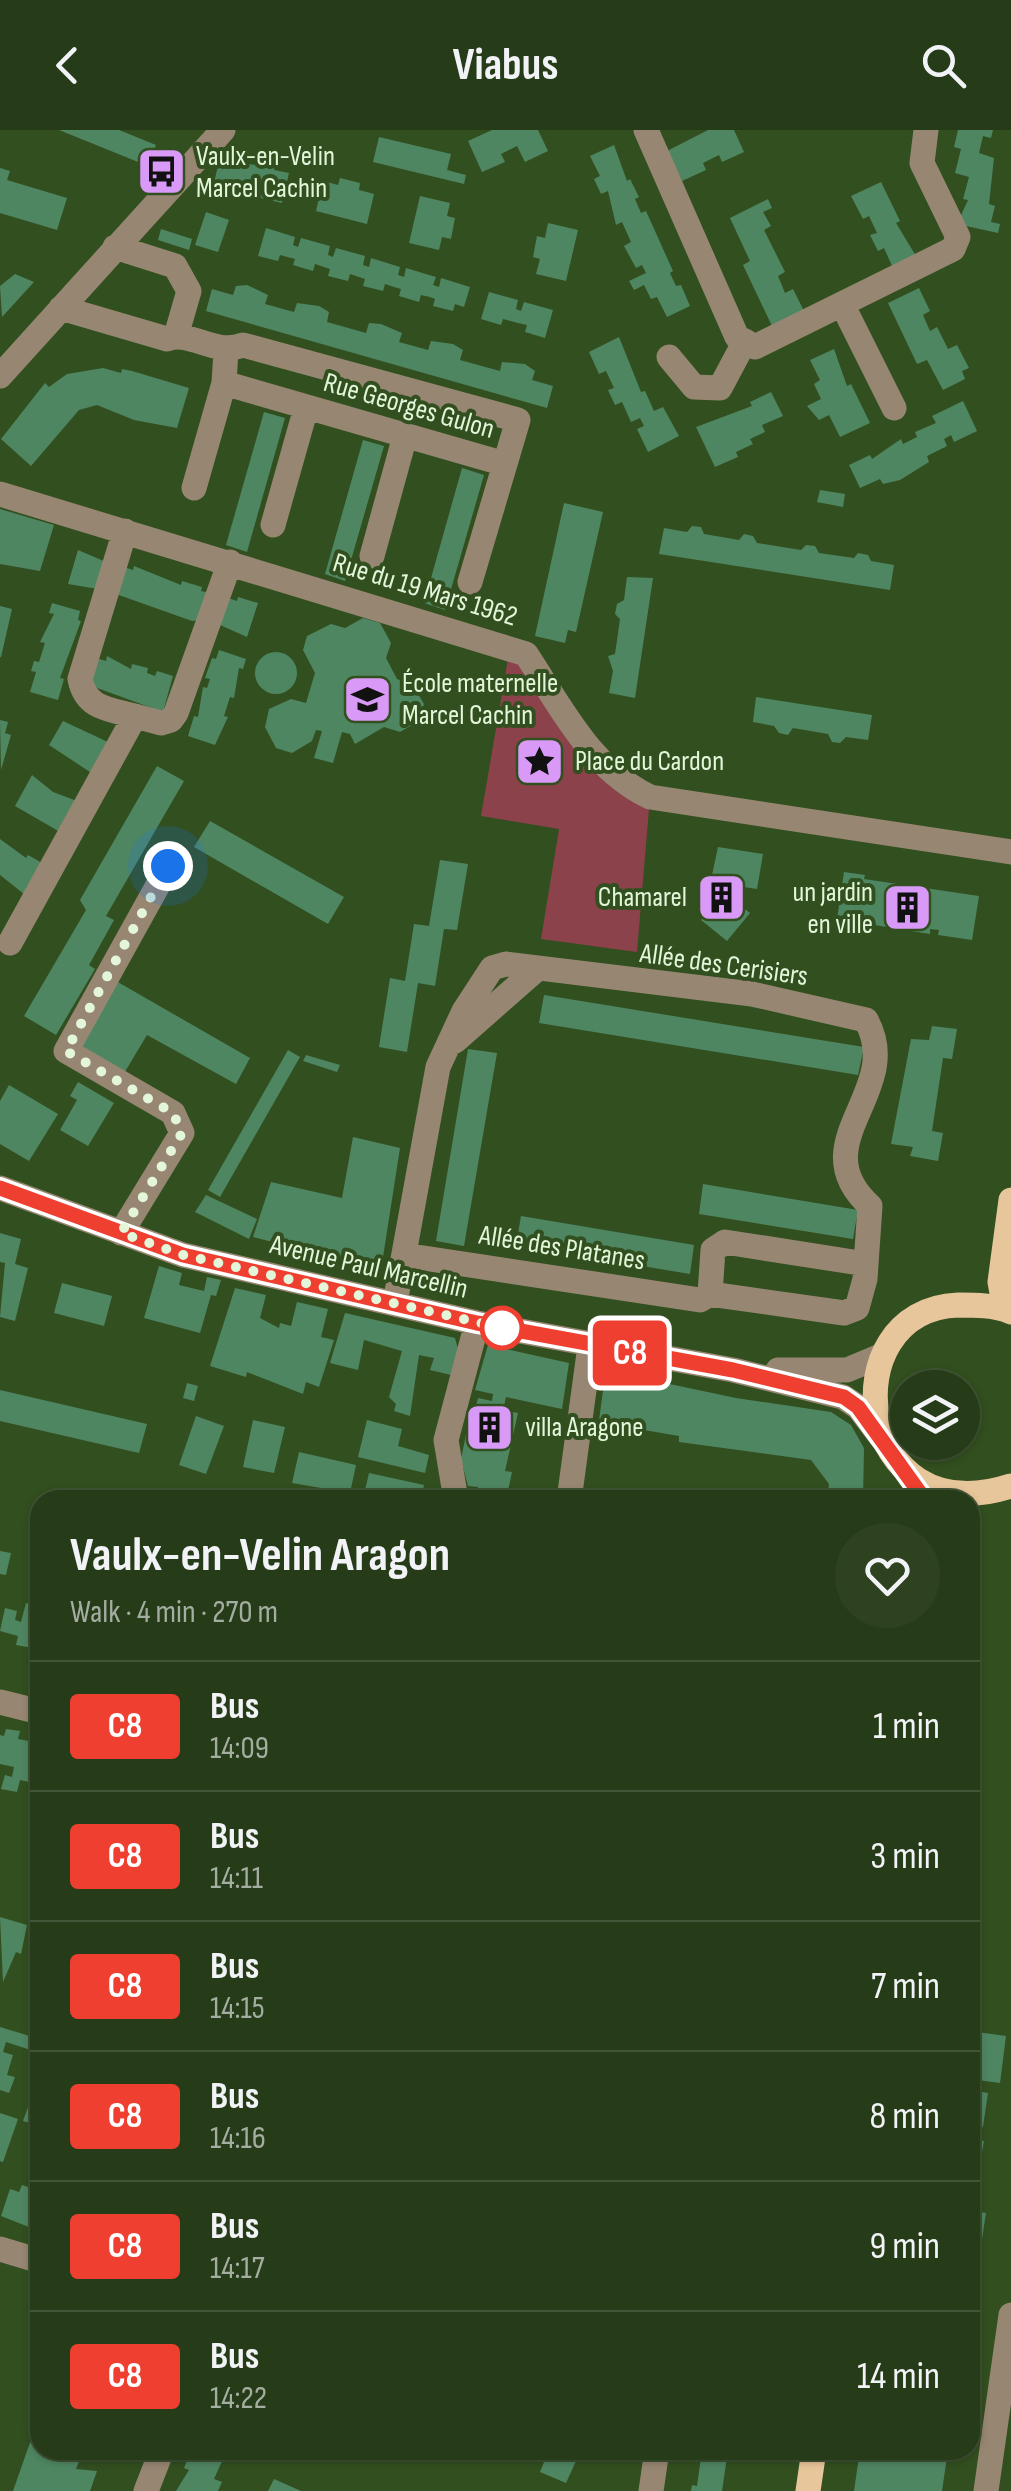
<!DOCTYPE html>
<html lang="en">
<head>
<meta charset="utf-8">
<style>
  :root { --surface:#263b17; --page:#2e4220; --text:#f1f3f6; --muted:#a4ada1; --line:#425536 }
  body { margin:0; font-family:"Sofia Sans Condensed",sans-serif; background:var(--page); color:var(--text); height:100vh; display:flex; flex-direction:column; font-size:38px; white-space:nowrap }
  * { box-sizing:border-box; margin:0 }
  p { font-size:32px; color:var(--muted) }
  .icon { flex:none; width:55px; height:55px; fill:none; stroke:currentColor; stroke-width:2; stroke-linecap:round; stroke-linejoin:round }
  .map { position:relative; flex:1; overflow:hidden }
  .sheet { position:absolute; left:30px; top:1360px; width:950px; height:970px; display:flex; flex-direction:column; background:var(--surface); border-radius:30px; box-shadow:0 2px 8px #0004,0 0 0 2px var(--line) }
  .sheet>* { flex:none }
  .badge { padding:0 20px; border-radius:8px; font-size:35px; line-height:65px }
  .tools { position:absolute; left:890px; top:1240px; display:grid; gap:20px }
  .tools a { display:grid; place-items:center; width:90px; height:90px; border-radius:50%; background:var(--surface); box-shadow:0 2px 8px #0004,0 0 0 2px var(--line); font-size:50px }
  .you { position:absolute; width:50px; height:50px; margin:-25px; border:8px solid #fff; border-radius:50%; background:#1a73e8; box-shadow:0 0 0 15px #1a73e833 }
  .map>.badge { position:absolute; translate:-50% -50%; box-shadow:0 0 0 5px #fff }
  .round { display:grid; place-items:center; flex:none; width:105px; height:105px; border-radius:52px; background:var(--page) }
  .head { display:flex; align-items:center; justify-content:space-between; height:170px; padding:0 40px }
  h1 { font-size:48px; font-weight:700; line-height:75px }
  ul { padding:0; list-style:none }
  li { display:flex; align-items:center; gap:30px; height:130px; padding:0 40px; border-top:2px solid var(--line) }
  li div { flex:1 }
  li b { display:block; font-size:38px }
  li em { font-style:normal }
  li .badge { min-width:110px; font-weight:700; text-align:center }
  header { display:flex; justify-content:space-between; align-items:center; height:130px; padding:0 40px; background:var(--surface); font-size:45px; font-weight:700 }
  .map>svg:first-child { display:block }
</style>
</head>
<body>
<header><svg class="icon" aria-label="back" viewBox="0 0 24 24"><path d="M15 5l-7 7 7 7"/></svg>Viabus<svg class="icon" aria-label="search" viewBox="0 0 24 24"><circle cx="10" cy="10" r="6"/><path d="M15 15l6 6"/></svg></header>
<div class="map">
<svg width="1011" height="2361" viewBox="0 0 1011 2361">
  <rect width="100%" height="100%" fill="#324f1f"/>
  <path fill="#8b424b" d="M 510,517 L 585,614 L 650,667 L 637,822 L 541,809 L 559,699 L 481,686 Z"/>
  <path fill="#4f8662" d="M 59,0 L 119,0 L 156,15 L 148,36 Z
    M 492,0 L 538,0 L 548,21 L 525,32 L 517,16 L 501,24 L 505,32 L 482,42 L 468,11 Z
    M 708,0 L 734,0 L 744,22 L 722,32 L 719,25 L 703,33 L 706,40 L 682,51 L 667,21 Z
    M 958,0 L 993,0 L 991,8 L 983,6 L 979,23 L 994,28 L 989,74 L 995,76 L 991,92 L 1000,94 L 998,103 L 957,94 L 968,70 L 963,69 L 969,47 L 955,43 L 961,19 L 954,17 Z
    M 379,7 L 451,24 L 447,40 L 466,45 L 464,54 L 373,32 Z
    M 614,15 L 627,51 L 630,49 L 639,67 L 635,69 L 641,83 L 646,81 L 673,141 L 670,143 L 676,156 L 681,155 L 690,176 L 667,187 L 657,167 L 651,169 L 644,155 L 634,160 L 629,151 L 646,143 L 642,135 L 636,138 L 624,116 L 631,112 L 622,92 L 616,95 L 608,61 L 601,64 L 594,49 L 600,46 L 590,26 Z
    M 220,27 L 254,35 L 255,28 L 276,32 L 274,40 L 289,43 L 282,73 L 213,57 Z
    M 0,38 L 10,41 L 7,50 L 67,68 L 57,100 L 0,83 Z
    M 340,48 L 360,53 L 359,60 L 374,64 L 367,94 L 316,81 L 323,51 L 338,55 Z
    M 881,52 L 900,91 L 896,93 L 916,126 L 893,138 L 884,118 L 878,121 L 870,105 L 877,103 L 869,86 L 863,89 L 851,66 Z
    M 420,66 L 450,73 L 447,86 L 455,88 L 451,109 L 442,107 L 439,120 L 409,113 Z
    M 768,69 L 772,78 L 763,82 L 771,96 L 764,100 L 785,142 L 778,146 L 785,163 L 793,159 L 804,181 L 772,196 L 743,135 L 750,131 L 730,88 Z
    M 206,82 L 229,90 L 218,122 L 195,115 Z
    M 548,93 L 578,100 L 566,151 L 536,144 L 540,129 L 533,127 L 537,106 L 545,108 Z
    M 266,98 L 295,107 L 293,115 L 298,117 L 301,108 L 330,116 L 328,125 L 333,127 L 336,118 L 365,126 L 363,135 L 369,137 L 371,128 L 400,137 L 398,145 L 404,147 L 406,138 L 436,147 L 433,155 L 439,157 L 441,148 L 470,157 L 464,177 L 455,174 L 453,181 L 433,176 L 435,169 L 430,167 L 421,165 L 419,172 L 399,166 L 401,159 L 394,157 L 385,154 L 383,161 L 363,156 L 365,149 L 350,144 L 348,151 L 328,146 L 330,139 L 315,134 L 313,141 L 293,135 L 295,129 L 280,125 L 278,131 L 258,126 Z
    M 161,99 L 192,109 L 189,120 L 158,110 Z
    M 15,144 L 34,152 L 2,187 L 0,156 Z
    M 247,155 L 268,165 L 265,174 L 294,182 L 297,173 L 319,176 L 329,182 L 327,192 L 366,203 L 369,193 L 381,194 L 402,203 L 399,212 L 428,220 L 431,211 L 453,214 L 463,220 L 460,230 L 500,241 L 502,232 L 525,234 L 535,241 L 532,250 L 553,256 L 547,278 L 206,181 L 212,159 L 233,165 L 236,156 Z
    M 919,158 L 930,181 L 923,185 L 930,201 L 937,197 L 948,219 L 957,215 L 969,238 L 962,241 L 965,249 L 943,260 L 927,230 L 917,234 L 888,173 Z
    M 489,162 L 518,170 L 516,179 L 521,181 L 524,172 L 553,180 L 545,208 L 525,202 L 527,195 L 518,193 L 503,189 L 501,195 L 481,189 Z
    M 619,207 L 641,262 L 645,261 L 654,281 L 663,277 L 679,306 L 648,322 L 637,299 L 644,296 L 640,288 L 631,292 L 622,272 L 615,275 L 608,260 L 614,258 L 606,241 L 599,244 L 589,222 Z
    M 834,219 L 847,256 L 851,254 L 870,293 L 840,307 L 829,285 L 819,290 L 807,276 L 821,269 L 814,254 L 820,250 L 810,230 Z
    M 103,238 L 121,243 L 122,239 L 132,241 L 189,258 L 177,298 L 134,290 L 97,275 L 79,280 L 31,336 L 1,309 L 45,253 L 49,257 L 67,244 Z
    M 771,262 L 783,286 L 762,295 L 765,302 L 750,309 L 753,314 L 736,322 L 738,327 L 715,337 L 696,297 L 752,276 L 750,272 Z
    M 963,271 L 977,301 L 954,312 L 951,305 L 944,309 L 947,316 L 927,326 L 929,332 L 900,350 L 883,354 L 880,349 L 860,358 L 849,335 L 870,325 L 872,329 L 901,309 L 903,314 L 917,307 L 915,302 L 936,293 L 932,286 Z
    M 264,282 L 285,288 L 247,422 L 226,415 Z
    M 363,310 L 384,316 L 345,451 L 325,444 Z
    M 462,338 L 484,345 L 445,480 L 424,473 Z
    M 820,360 L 845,364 L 843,377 L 817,372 Z
    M 564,373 L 603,382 L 576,502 L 568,500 L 565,513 L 535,506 Z
    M 0,379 L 54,395 L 40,441 L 0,434 Z
    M 692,396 L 701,397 L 704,404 L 739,410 L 744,404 L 753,406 L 757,413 L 801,420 L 806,415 L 815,416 L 819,423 L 854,428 L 858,423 L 868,425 L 871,431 L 894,435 L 890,460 L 659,424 L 664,398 L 687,402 Z
    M 78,420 L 106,432 L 98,459 L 68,454 Z
    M 134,436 L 181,455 L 182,451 L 202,457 L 201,461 L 210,463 L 202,490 L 192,491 L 116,464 L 124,437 L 133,440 Z
    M 627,447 L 653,448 L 635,568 L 609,563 L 613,541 L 608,526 L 615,524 L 620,489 L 615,484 L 617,474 L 624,470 Z
    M 238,467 L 258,473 L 247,507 L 220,495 L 228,468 L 237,471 Z
    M 52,473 L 80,481 L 78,490 L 81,491 L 60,548 L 64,549 L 58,570 L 30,562 L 36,542 L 31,541 L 34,531 L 39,532 L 45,513 L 40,512 L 54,484 L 49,483 Z
    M 0,476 L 12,479 L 1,527 L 0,527 Z
    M 363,488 L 380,493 L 391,513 L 386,528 L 397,549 L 412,554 L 424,574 L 419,591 L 400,602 L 384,597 L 355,614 L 350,604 L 342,602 L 333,633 L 314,628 L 322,601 L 316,600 L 312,611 L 292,623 L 276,618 L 265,597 L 269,579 L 291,569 L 306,573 L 315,543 L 303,520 L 307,506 L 331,494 L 345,498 Z
    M 219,520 L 246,529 L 243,539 L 239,538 L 234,568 L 230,567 L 224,586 L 228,587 L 215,615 L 188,606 L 194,586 L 198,587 L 203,557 L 207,558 L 210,549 L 205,548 L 212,528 L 216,529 Z
    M255 543a21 21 0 1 1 42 0a21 21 0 1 1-42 0Z
    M 107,526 L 131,539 L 132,534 L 148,538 L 147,543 L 155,546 L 157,541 L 173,546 L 163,582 L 89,555 L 96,528 L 106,531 Z
    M 756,567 L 872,585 L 868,610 L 846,607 L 840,613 L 832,612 L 828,604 L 793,598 L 788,605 L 779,603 L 774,596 L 753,592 Z
    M 0,590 L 8,592 L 5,603 L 11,605 L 1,640 Z
    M 63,591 L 110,613 L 93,644 L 49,615 Z
    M 157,636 L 184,651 L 106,786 L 114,790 L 89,835 L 95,839 L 56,905 L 24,886 L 86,780 L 80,770 Z
    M 32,645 L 53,662 L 77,671 L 60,702 L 15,676 Z
    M 210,691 L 344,767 L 328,794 L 194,717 Z
    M 0,709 L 26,728 L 28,725 L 42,733 L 24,764 L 0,745 Z
    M 718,717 L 763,724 L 757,759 L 737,756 L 733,770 L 750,783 L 727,811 L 701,790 L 707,781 L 702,777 L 713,763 L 709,759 Z
    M 440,730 L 468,734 L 457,800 L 444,799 L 435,856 L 418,853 L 407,922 L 379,917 L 390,848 L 405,851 L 414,794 L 429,796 Z
    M 844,742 L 865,745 L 864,749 L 979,766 L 972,810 L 938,805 L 939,800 L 930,799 L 930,804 L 837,789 Z
    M 116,851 L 250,928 L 236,954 L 147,905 L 123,945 L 78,918 Z
    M 544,865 L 864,917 L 858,945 L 539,893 Z
    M 932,896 L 957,899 L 952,929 L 943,928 L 932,1001 L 943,1003 L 938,1031 L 910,1026 L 913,1017 L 891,1014 L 911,909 L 929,910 Z
    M 468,919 L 497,923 L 464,1116 L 436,1111 Z
    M 288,920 L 300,927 L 220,1067 L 208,1060 Z
    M 306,925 L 340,935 L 337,942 L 303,931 Z
    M 78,952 L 114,973 L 88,1016 L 60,1000 L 77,970 L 70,966 Z
    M 9,955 L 58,984 L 29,1031 L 0,1014 L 0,971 Z
    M 353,1007 L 400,1018 L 381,1140 L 253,1107 L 271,1052 L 342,1068 Z
    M 703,1054 L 858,1080 L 853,1109 L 699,1084 Z
    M 206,1065 L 257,1089 L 249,1109 L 195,1082 Z
    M 521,1086 L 694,1115 L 690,1144 L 516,1115 Z
    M 0,1103 L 21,1109 L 15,1134 L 28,1138 L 15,1191 L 0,1187 L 5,1133 L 0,1132 Z
    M 159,1136 L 182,1143 L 179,1155 L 204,1161 L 207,1147 L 221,1150 L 216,1166 L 211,1165 L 200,1203 L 144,1188 Z
    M 62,1153 L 112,1166 L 104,1196 L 54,1183 Z
    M 235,1158 L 266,1165 L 260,1188 L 279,1198 L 280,1193 L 291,1196 L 297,1172 L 328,1179 L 321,1207 L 334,1210 L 319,1257 L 306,1252 L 303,1264 L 247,1242 L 246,1247 L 210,1236 Z
    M 345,1183 L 455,1208 L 458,1219 L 451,1245 L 430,1240 L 434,1228 L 419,1225 L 410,1286 L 394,1281 L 396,1274 L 389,1267 L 402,1221 L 364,1210 L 358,1240 L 330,1233 Z
    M 488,1215 L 569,1233 L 562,1279 L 506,1267 L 503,1280 L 518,1283 L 505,1341 L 512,1342 L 506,1370 L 475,1370 L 478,1357 L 468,1356 L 461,1329 L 472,1275 L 476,1276 L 478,1268 L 492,1271 L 493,1264 L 475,1260 Z
    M 622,1244 L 736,1268 L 831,1282 L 851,1295 L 864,1318 L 863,1370 L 827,1370 L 829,1354 L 811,1330 L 679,1312 L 679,1306 L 626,1297 L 613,1309 L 596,1312 L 603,1261 Z
    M 187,1253 L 198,1256 L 194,1271 L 183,1268 Z
    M 0,1260 L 147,1294 L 139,1323 L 0,1291 Z
    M 196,1286 L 224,1296 L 206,1344 L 179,1335 Z
    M 253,1290 L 285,1297 L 274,1343 L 243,1337 Z
    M 367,1290 L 402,1299 L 398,1316 L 429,1325 L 425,1343 L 358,1327 Z
    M 299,1322 L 356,1335 L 350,1363 L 292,1353 Z
    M 369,1343 L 424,1355 L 421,1370 L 363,1369 Z
    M 0,1421 L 11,1423 L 6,1445 L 0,1444 Z
    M 26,1473 L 40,1476 L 35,1542 L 28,1540 L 33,1518 L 16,1515 L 18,1506 L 0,1501 L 5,1478 L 17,1481 L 15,1490 L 21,1492 Z
    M 6,1599 L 20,1601 L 18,1609 L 40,1613 L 34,1653 L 20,1650 L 17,1662 L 1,1659 L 5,1645 L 12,1647 L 14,1637 L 0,1634 L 0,1605 L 4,1606 Z
    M 0,1787 L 27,1795 L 21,1824 L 16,1822 L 3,1852 Z
    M 0,1897 L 40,1909 L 40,1923 L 6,1912 L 3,1922 L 13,1925 L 7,1945 L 15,1947 L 9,1963 L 0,1960 Z
    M 970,1901 L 1006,1906 L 1000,1953 L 970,1949 Z
    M 970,1960 L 988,1963 L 983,1997 L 975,1995 L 973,2009 L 984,2011 L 980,2034 L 970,2032 Z
    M 29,1974 L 40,1977 L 40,1996 L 23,1991 Z
    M 0,1983 L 18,1989 L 3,2032 L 0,2031 Z
    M 22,2055 L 40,2061 L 39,2101 L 1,2086 L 10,2059 L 19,2062 Z
    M 970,2080 L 986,2083 L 978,2136 L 970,2135 Z
    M 33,2304 L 40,2307 L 40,2320 L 81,2326 L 76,2339 L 97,2341 L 90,2361 L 13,2361 Z
    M 191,2320 L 227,2320 L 214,2349 L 222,2352 L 218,2361 L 176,2361 L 189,2340 L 184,2338 Z
    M 549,2320 L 581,2320 L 566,2353 L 540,2342 Z
    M 702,2320 L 728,2320 L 722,2361 L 691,2361 L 692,2355 L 697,2356 Z
    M 860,2320 L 948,2320 L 942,2361 L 854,2361 Z
    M 274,2349 L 301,2361 L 268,2361 Z"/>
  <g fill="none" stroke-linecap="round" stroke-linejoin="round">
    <path stroke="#978772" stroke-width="25" d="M 646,0 L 737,207 L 755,217 L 953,119 L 958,107 L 922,33 L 926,0
      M 115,117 L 175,136 L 189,161 L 176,206
      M 842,174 L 894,278
      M 61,178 L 167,209 C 192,200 213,226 243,215 L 518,290 L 505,334 L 224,253 L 226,221
      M 669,227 L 694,257 L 720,258 L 745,211
      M 0,246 L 223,0
      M 194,358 L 224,253
      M 0,364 L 526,524 C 561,577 591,639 650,667 L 1011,722
      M 273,395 L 306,278
      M 372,426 L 405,306
      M 470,452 L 505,334
      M 135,586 L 161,593 L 171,590 L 176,583 L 230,432
      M 10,813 L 135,586 C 109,579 86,579 80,549 L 125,401
      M 455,911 L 538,838
      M 0,1058 L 183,1125 L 477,1193 L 733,1240 L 843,1267 L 858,1277 L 881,1307
      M 121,1103 L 182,1003 L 173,983 L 66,921 L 168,737
      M 710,1164 L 713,1120 L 725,1112 L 866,1134
      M 395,1173 L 438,937 L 464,881 L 492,838 L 506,834 L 752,864 L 866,890 C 906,961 800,1012 870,1076 L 865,1149 L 857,1178 L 844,1183 L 710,1164 L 700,1170 L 404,1125
      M 778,1240 L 847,1240 L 883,1225
      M 456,1370 L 446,1310 L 477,1193
      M 569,1370 L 590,1216
      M 0,1572 L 40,1582
      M 0,2119 L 40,2131
      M 146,2361 L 162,2320
      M 651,2361 L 657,2320
      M 986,2361 L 1011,2185"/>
    <path stroke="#e8c69b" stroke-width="25" d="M 1005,1179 L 1000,1152 L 1011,1070
      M 1011,1182 C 996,1175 974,1175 958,1175 C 829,1180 854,1407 1011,1356
      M 808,2361 L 814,2320"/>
  </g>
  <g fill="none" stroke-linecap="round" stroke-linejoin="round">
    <defs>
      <path id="line" d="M 0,1058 L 183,1125 L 477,1193 L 733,1240 L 844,1267 L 858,1277 L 925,1370"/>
    </defs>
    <use href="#line" stroke="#fff" stroke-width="22"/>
    <use href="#line" stroke="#ef3f30" stroke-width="15"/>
    <path stroke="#e4f6da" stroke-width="10" stroke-dasharray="0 18" d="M 168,736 L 66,921 L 173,983 L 182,1003 L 121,1103 L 183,1125 L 502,1198"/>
  </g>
  <defs>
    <symbol id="bus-square" viewBox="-11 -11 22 22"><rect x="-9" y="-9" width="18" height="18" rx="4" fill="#d99af7" stroke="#324f1f"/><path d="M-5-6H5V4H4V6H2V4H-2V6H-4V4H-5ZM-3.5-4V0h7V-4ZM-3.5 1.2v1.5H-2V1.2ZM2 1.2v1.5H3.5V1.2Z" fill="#111"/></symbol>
    <symbol id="school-square" viewBox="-11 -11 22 22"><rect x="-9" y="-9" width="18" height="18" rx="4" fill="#d99af7" stroke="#324f1f"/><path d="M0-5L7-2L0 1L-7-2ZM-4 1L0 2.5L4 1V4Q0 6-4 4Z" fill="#111"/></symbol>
    <symbol id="sight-square" viewBox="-11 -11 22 22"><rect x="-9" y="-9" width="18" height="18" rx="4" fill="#d99af7" stroke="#324f1f"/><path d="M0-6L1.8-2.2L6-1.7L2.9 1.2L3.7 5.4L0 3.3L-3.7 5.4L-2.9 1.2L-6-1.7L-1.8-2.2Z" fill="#111"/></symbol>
    <symbol id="building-square" viewBox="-11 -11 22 22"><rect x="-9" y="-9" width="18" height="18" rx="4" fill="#d99af7" stroke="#324f1f"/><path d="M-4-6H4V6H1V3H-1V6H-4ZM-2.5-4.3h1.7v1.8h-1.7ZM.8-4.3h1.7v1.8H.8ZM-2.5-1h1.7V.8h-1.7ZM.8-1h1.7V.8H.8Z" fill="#111"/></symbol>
  </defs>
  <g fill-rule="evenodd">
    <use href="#bus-square" x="134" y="14" width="55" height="55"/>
    <use href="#school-square" x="340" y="542" width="55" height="55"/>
    <use href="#sight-square" x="512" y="604" width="55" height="55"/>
    <use href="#building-square" x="694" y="740" width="55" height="55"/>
    <use href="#building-square" x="880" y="750" width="55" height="55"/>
    <use href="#building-square" x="462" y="1270" width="55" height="55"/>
  </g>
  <circle fill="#fff" stroke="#ef3f30" stroke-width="5" cx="502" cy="1198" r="20"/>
  <g text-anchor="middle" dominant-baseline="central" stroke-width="8" stroke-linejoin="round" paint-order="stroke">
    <g font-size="28" fill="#e4f6da" stroke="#324f1f" text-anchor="start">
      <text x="196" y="26">Vaulx-en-Velin<tspan x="196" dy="32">Marcel Cachin</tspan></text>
      <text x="402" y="553">École maternelle<tspan x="402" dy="32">Marcel Cachin</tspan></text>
      <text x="575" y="631">Place du Cardon</text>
      <text x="873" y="762" text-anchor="end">un jardin<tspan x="873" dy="32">en ville</tspan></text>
      <text x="687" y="767" text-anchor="end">Chamarel</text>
      <text x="525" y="1297">villa Aragone</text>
    </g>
    <g font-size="28" fill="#e4f6da" stroke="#324f1f">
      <text transform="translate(409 276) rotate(16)">Rue Georges Gulon</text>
      <text transform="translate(425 460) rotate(17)">Rue du 19 Mars 1962</text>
      <text transform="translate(724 835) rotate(8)">Allée des Cerisiers</text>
      <text transform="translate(562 1118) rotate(9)">Allée des Platanes</text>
      <text transform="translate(369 1137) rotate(13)">Avenue Paul Marcellin</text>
    </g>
  </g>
</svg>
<div class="tools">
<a><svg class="icon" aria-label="layers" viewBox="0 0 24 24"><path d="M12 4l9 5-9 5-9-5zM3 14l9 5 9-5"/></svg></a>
</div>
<div class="you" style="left:168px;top:736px"></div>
<b class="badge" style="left:630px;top:1223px;background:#ef3f30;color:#fff">C8</b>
<section class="sheet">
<div class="head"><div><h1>Vaulx-en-Velin Aragon</h1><p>Walk · 4 min · 270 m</p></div><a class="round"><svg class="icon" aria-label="heart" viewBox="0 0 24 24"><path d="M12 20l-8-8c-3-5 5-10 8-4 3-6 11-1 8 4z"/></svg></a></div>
<ul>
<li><span class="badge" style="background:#ef3f30;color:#fff">C8</span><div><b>Bus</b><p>14:09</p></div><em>1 min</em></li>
<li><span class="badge" style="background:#ef3f30;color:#fff">C8</span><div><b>Bus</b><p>14:11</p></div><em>3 min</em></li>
<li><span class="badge" style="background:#ef3f30;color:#fff">C8</span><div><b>Bus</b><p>14:15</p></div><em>7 min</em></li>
<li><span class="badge" style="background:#ef3f30;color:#fff">C8</span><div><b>Bus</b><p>14:16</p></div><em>8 min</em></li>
<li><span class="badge" style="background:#ef3f30;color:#fff">C8</span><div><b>Bus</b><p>14:17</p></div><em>9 min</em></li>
<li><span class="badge" style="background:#ef3f30;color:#fff">C8</span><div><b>Bus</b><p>14:22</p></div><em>14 min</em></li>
</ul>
</section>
</div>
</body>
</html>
